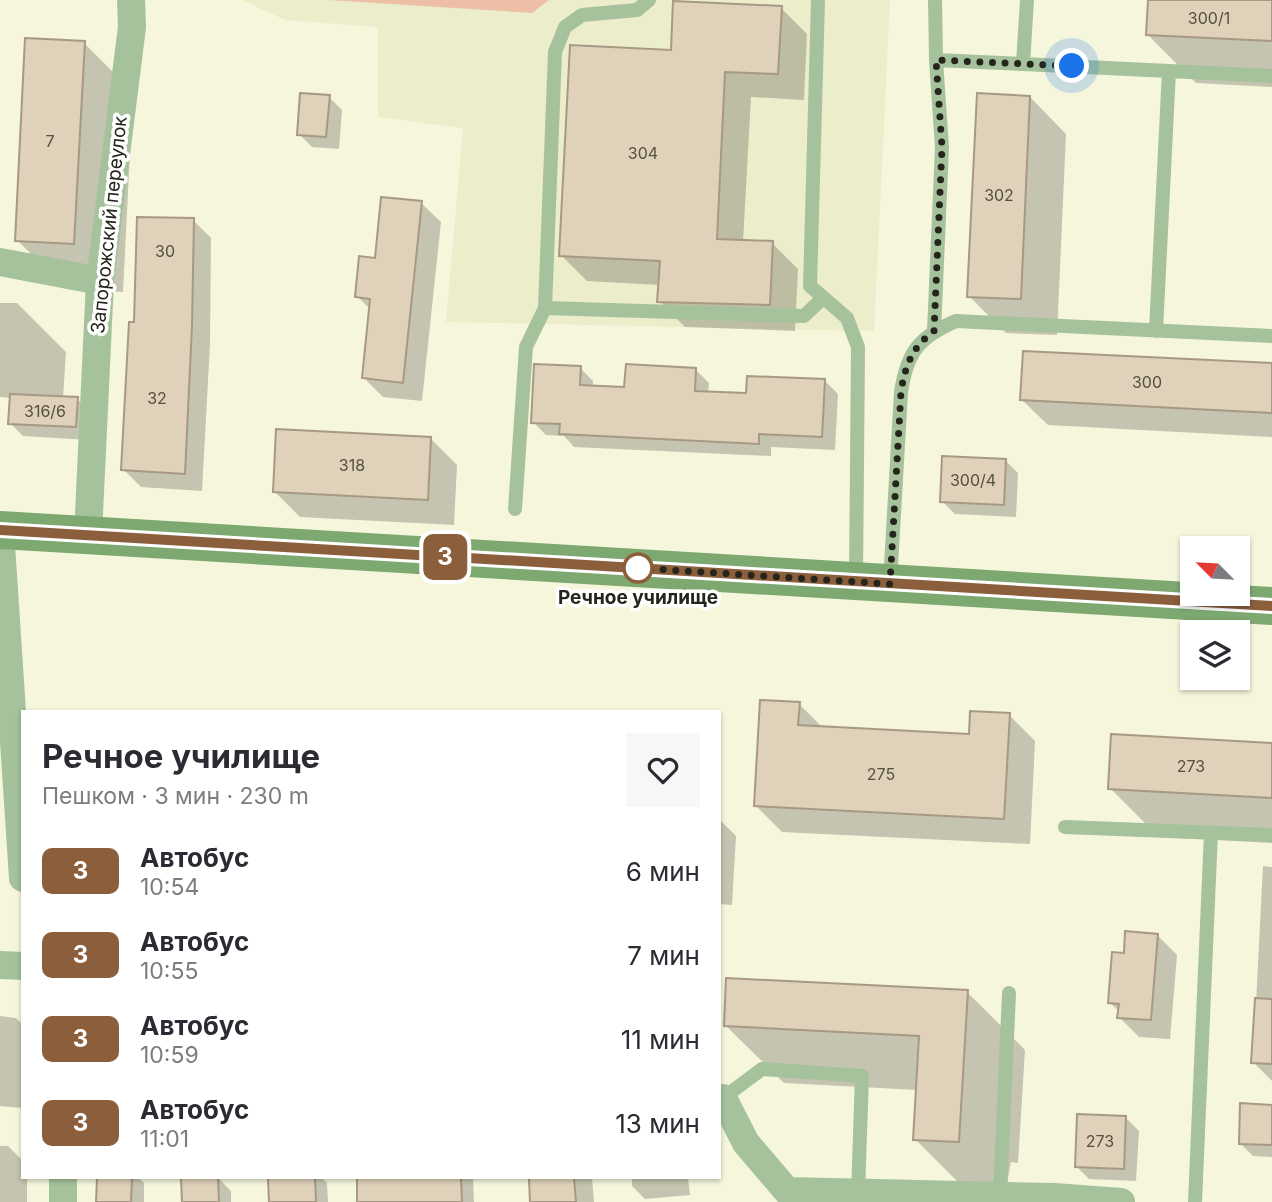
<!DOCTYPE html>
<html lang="ru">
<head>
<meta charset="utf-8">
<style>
  :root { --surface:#fff; --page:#f7f7f7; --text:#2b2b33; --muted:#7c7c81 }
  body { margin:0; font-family:Inter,sans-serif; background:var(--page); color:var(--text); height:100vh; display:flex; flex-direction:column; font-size:26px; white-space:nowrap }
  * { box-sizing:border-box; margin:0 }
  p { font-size:23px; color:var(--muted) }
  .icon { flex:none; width:38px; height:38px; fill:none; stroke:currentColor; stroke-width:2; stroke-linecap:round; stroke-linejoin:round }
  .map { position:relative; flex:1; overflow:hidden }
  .sheet { position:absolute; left:21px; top:710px; width:700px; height:469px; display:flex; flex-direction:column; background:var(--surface); border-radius:0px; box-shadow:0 2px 5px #0004 }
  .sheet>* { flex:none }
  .badge { padding:0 14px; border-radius:10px; font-size:24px; line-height:46px }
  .needle { width:46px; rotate:294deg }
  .fabs { position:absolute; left:1180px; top:536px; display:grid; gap:14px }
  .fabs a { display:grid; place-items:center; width:70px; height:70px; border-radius:0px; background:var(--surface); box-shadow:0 2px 5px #0004; font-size:35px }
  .you { position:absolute; width:35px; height:35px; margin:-18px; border:5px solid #fff; border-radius:50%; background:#1a73e8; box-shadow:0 0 0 10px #1a73e833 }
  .map>.badge { position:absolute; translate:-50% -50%; box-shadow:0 0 0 4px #fff }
  .round { display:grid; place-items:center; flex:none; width:74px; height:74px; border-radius:0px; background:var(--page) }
  .headline { display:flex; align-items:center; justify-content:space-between; height:119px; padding:0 21px }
  h1 { font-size:33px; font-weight:700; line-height:52px }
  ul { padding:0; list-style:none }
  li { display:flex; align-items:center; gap:21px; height:84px; padding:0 21px }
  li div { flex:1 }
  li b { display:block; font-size:26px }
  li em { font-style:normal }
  li .badge { min-width:77px; font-weight:700; text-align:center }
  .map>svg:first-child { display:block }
</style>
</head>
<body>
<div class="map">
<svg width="1272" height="1202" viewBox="0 0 1272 1202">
  <rect width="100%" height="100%" fill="#f5f6dc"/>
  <path fill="#ecedcb" d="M 242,0 L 890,0 L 874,331 L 446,322 L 463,128 L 378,117 L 378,27 L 285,20 Z"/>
  <path fill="#edbfa6" d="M 329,0 L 549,0 L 532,13 Z"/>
  <path fill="#0003" d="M 1149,0 L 1272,0 L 1272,87 L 1196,83 L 1147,34 Z
    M 781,8 L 807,34 L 804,100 L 751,97 L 743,242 L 772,243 L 798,269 L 795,331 L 685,327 L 659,301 L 660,285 L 587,281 L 561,255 L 673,52 Z
    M 84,43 L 133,92 L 123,292 L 66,289 L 17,240 Z
    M 329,97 L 342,110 L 339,149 L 312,147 L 299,134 Z
    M 1030,97 L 1066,134 L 1057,335 L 1006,333 L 969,296 Z
    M 421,203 L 441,222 L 422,401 L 383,397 L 364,378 L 371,310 L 357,296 L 376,260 Z
    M 193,220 L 211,238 L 210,344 L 202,491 L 141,487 L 123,469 L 136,324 Z
    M 0,303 L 17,303 L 66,352 L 63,398 L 77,399 L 90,412 L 89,440 L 23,436 L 10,423 L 11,398 L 0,397 Z
    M 1272,365 L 1272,437 L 1048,425 L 1022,400 Z
    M 580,368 L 593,381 L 593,387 L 626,389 L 696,370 L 709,383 L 708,393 L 748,395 L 825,381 L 838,394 L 835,450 L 771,447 L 771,456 L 574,447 L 564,436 L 546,435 L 533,422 Z
    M 431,439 L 457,465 L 454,525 L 300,517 L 274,491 Z
    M 1005,460 L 1018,473 L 1016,517 L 955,514 L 942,501 Z
    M 799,704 L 823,728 L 971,736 L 1009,715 L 1035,741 L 1030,844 L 782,832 L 756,806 Z
    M 1272,744 L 1272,843 L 1159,837 L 1110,788 Z
    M 719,819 L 736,836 L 732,905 L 719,904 Z
    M 1263,866 L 1272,867 L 1272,1081 L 1253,1062 Z
    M 1157,935 L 1177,955 L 1170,1039 L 1139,1037 L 1119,1017 L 1120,1012 L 1110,1003 L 1125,955 Z
    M 967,992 L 1025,1050 L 1018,1163 L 1011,1162 L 1004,1199 L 973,1197 L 915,1139 L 918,1090 L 784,1083 L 725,1025 Z
    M 0,1016 L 16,1018 L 23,1025 L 23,1108 L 0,1106 Z
    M 1272,1106 L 1272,1157 L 1253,1156 L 1240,1143 Z
    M 1126,1118 L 1139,1131 L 1136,1181 L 1089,1179 L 1076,1166 Z
    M 0,1146 L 8,1146 L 23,1161 L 23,1178 L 27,1178 L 27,1202 L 0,1202 Z
    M 98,1178 L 139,1178 L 144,1183 L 144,1202 L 98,1202 Z
    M 218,1178 L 231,1191 L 231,1202 L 184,1202 Z
    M 270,1178 L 322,1178 L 327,1183 L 328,1202 L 270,1202 Z
    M 359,1178 L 473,1178 L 474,1202 L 359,1202 Z
    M 531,1178 L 592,1178 L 594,1202 L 532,1202 Z
    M 632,1178 L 688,1178 L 690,1195 L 645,1199 L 632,1186 Z"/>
  <path fill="#dfd1ba" stroke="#a79983" stroke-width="2" d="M 1148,0 L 1272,0 L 1272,41 L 1146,35 Z
    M 673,1 L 782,6 L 778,74 L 725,72 L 717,239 L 773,241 L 770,305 L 657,302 L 660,261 L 559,256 L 570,45 L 671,50 Z
    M 25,38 L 85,41 L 74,244 L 15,241 Z
    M 300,93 L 330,95 L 326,137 L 297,135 Z
    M 977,93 L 1030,96 L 1021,299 L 967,297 Z
    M 381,197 L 422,201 L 403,383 L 362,378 L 370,299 L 355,297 L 359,256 L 375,258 Z
    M 137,217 L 194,218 L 192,325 L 185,474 L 121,470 L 129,322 L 134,322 Z
    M 1023,351 L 1272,363 L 1272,413 L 1020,400 Z
    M 534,364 L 581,366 L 580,385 L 624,387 L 626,364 L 696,368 L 695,391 L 746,393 L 747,376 L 825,379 L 822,437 L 759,434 L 759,444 L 559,434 L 560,424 L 531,423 Z
    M 10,394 L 78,397 L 76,427 L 8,424 Z
    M 276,429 L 431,437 L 428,500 L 273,492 Z
    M 942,456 L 1006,459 L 1004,505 L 940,502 Z
    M 760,700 L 800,702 L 798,725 L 969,734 L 970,711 L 1010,713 L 1004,819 L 754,806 Z
    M 1111,734 L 1272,743 L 1272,798 L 1108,789 Z
    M 1125,931 L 1158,934 L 1151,1020 L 1117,1018 L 1119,1004 L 1108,1003 L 1112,952 L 1124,953 Z
    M 726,978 L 968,990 L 959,1142 L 913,1140 L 919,1036 L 724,1026 Z
    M 1255,998 L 1272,999 L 1272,1064 L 1251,1063 Z
    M 1240,1103 L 1272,1105 L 1272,1145 L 1239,1144 Z
    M 1077,1114 L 1126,1116 L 1124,1169 L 1075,1167 Z
    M 97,1178 L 132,1178 L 131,1202 L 96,1202 Z
    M 181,1178 L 218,1178 L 219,1202 L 182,1202 Z
    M 268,1178 L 315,1178 L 316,1202 L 269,1202 Z
    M 357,1178 L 461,1178 L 462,1202 L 357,1202 Z
    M 529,1178 L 574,1178 L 576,1202 L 530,1202 Z"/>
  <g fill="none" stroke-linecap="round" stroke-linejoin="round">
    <path stroke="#a5c29c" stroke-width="14" d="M 818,0 L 810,286 L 847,318 L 858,347 L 856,579
      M 935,0 L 936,60
      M 1027,0 L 1023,64 L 1169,71 L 1156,331
      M 1169,71 L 1272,76
      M 545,308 L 804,316 L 823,298
      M 934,331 L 942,147 L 936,60 L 1023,64
      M 515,509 L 526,347 L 545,308 L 555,52 L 565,27 L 582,15 L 637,10 L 649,0
      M 890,583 L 901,392 C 907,352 919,337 956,321 L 1272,336
      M 1065,827 L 1272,835
      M 723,1098 L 762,1069 L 862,1076 L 858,1193
      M 1000,1196 L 1009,993
      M 1195,1202 L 1211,832"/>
    <path stroke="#a5c29c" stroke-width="28" d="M 0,262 L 100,281
      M 0,530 L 23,878
      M 88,535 L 100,281 L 132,27 L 131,0
      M 0,965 L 23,966
      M 719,1098 L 723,1098 L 746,1143 L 787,1191 L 1054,1197 L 1121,1202
      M 63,1202 L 63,1178"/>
    <path stroke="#7da870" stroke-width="38" d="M 0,530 L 1272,606"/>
  </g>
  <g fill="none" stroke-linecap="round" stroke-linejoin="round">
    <defs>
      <path id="line" d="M 0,530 L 1272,606"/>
    </defs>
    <use href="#line" stroke="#fff" stroke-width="16"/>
    <use href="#line" stroke="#8b5e3c" stroke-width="10"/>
    <path stroke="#25251b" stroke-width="7" stroke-dasharray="0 12.6" d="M 638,568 L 890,584 L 901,392 C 905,366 912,347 934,331 L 942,147 L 936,60 L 1072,66"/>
  </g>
  <circle fill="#fff" stroke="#8b5e3c" stroke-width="3.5" cx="638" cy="568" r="14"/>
  <g text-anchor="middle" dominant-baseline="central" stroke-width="7" stroke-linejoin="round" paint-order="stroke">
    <g font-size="16" fill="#545043">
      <text x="1209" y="18">300/1</text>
      <text x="50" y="141">7</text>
      <text x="643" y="153">304</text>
      <text x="999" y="195">302</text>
      <text x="165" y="251">30</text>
      <text x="1147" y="382">300</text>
      <text x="157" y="398">32</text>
      <text x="45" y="411">316/6</text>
      <text x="352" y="465">318</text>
      <text x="973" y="480">300/4</text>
      <text x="1191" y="766">273</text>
      <text x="881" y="774">275</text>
      <text x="1100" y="1141">273</text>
    </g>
    <g font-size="19" fill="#25251b" stroke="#fff">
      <text transform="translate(109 225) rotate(-84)">Запорожский переулок</text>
    </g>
    <g font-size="19" font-weight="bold" fill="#25251b" stroke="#fff">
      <text x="638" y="597">Речное училище</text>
    </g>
  </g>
</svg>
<div class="fabs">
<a><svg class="needle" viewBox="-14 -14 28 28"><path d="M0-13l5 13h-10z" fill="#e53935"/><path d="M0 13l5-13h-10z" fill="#7c7c81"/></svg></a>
<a><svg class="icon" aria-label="layers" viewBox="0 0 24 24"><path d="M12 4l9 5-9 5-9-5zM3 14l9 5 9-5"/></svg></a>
</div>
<div class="you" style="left:1072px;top:66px"></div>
<b class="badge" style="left:445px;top:557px;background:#8b5e3c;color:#fff">3</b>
<section class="sheet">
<div class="headline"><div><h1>Речное училище</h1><p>Пешком · 3 мин · 230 m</p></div><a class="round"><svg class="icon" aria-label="heart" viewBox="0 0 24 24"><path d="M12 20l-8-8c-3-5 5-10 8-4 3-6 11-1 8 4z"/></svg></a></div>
<ul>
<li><span class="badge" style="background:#8b5e3c;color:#fff">3</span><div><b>Автобус</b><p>10:54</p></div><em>6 мин</em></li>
<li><span class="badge" style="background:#8b5e3c;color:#fff">3</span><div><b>Автобус</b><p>10:55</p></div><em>7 мин</em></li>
<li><span class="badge" style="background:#8b5e3c;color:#fff">3</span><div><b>Автобус</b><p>10:59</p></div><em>11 мин</em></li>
<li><span class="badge" style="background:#8b5e3c;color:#fff">3</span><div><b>Автобус</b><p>11:01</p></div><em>13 мин</em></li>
</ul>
</section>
</div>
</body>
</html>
